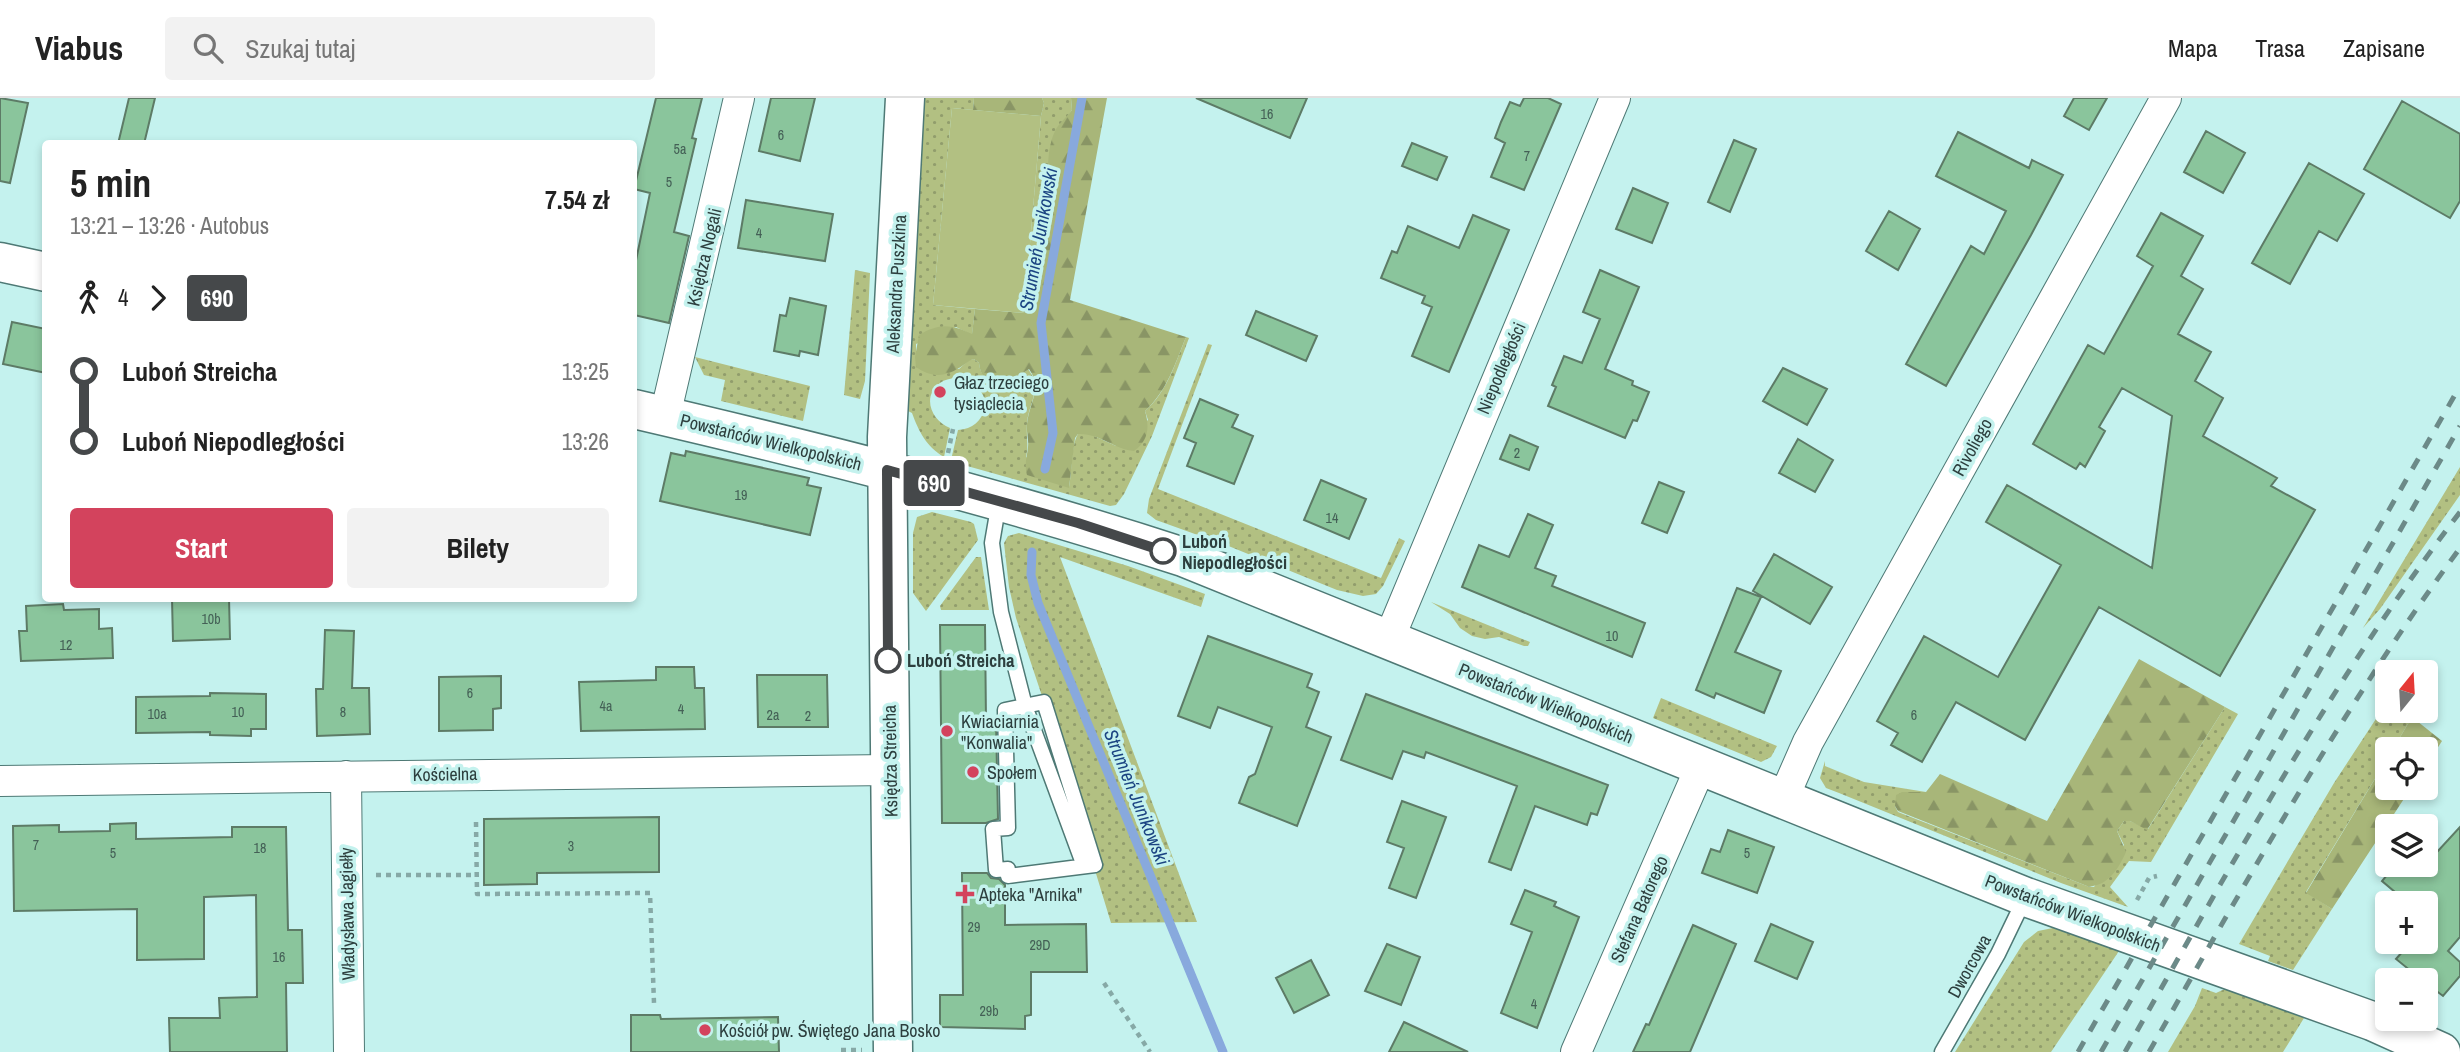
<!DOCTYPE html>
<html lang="pl">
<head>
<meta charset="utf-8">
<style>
  :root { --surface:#fff; --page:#f2f2f2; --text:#222; --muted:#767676; --line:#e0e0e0; --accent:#d3435d }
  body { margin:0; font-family:"Archivo Narrow",sans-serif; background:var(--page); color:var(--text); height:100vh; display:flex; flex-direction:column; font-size:26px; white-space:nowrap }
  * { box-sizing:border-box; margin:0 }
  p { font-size:23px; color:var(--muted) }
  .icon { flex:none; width:38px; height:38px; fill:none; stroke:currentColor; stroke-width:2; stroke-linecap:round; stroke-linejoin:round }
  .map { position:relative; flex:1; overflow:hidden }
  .sheet { position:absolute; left:42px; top:42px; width:595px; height:462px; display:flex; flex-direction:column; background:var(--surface); border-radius:7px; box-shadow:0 4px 10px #0003 }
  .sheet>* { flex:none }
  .badge { padding:0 14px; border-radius:5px; font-size:24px; line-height:46px }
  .needle { width:46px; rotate:18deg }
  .fabs { position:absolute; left:2375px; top:562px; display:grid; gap:14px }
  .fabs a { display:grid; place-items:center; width:63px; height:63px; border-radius:7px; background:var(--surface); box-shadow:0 4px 10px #0003; font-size:35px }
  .map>.badge { position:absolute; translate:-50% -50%; box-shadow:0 0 0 4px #fff }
  .legs { display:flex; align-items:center; gap:10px; height:77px; padding:0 28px; font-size:23px }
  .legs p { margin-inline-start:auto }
  .head { display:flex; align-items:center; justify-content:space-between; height:119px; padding:0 28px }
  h1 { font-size:38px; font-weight:700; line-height:52px }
  .action { display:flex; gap:14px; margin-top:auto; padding:14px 28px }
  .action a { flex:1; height:80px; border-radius:7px; background:var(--accent); color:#fff; font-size:28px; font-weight:700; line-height:80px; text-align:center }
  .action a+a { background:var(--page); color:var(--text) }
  ul { padding:0 28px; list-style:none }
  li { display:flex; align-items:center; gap:24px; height:70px; font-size:26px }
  li i { display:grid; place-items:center; width:10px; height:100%; margin:0 9px; background:currentColor }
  li i::after { content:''; width:18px; height:18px; margin:-9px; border:5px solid; border-radius:50%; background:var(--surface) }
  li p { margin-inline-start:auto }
  li:first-child i { background:linear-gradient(#0000 50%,currentColor 0) }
  li:last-child i { background:linear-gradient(currentColor 50%,#0000 0) }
  header { display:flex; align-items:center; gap:42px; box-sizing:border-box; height:98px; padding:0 35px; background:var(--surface); border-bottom:2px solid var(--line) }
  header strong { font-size:33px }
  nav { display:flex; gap:38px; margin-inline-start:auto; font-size:24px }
  .search { width:490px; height:63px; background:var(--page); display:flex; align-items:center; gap:18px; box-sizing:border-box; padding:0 24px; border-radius:7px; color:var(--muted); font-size:26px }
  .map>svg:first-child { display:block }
</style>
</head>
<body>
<header>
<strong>Viabus</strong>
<div class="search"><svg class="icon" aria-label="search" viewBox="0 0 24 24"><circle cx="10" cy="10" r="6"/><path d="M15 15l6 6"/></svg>Szukaj tutaj</div>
<nav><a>Mapa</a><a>Trasa</a><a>Zapisane</a></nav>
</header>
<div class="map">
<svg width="2460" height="954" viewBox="0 0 2460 954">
  <defs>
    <pattern id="grass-dots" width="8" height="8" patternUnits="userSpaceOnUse" patternTransform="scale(1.75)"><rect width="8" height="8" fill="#b2c082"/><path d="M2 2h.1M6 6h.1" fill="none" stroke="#919d6c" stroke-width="1.8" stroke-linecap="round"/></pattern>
    <pattern id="forest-firs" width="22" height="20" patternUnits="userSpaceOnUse" patternTransform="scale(1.75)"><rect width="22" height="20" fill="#a8b679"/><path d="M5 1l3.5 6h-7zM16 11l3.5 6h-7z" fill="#899565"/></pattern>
  </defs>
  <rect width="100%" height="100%" fill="#c4f2ee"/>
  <path fill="url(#grass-dots)" d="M 921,0 L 974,0 L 973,12 L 952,10 L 933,207 L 975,211 L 972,237 L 956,229 L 916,246 L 916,269 L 959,271 L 969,262 L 974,261 L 979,265 C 982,294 1013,284 1028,271 C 1043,291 1029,304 1027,325 C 1026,337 1029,347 1026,359 L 1069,389 C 1072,375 1071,347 1078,336 L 1090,336 L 1116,348 L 1148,322 L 1145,313 C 1167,294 1175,266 1186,239 L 1189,240 L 1152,338 L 1124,396 L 1116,407 L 1110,408 L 960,366 L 951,362 L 958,332 C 973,331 981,323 986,309 C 986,288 959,272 940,285 C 921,299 932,323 950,330 L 944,359 C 926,348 919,334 912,315 L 906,312 Z
    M 1042,0 L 1071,0 L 1072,12 L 1067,19 L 1049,102 L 1049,124 L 1038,165 L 1034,188 L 1036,202 L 1033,211 L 1024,215 L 1041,18 L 1044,5 Z
    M 855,172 L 870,175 L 865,283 L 860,301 L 844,297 Z
    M 1208,246 L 1212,247 L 1158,391 L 1381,480 L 1399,440 L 1405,443 L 1383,488 L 1376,496 L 1363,498 L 1337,492 L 1231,449 L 1156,422 L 1147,415 L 1149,401 Z
    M 695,259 L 810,288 L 803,323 L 721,303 L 725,282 L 704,277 Z
    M 2460,369 L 2460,397 L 2380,511 L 2363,530 Z
    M 932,414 L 971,424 L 974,426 L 978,442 L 926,513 L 913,495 L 913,435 L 917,419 Z
    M 1019,435 L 1128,468 L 1205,496 L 1201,509 L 1060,459 L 1197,824 L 1111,825 L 1044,604 L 1016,520 L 1009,489 L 1004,445 L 1008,438 Z
    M 976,459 L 981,459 L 989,512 L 941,512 L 940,508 Z
    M 1431,504 L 1530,544 L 1528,548 L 1524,548 L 1499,539 L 1485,541 L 1472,538 L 1460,530 L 1450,516 Z
    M 1661,600 L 1777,648 L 1771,659 L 1761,664 L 1653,620 Z
    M 2387,604 L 2387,612 L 2403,613 L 2412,619 L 2393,651 L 2387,651 L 2387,661 L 2306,794 L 2332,811 L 2293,872 L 2268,863 L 2270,858 L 2239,846 L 2334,685 Z
    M 2225,609 L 2238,616 L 2151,764 L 2129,763 L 2110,789 L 2128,809 L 2061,785 L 1839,695 L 1826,690 L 1820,680 L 1825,663 L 1825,668 L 1864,684 L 1926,694 L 1895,708 L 1898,714 L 2087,788 L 2094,789 L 2124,747 L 2117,733 L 2124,723 L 2130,723 L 2148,731 Z
    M 2053,830 L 2119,853 L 2051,954 L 1955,954 L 2024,844 L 2038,833 Z
    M 2202,890 L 2216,895 L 2227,890 L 2304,920 L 2283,954 L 2168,954 L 2195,908 Z"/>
  <path fill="url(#forest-firs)" d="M 974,0 L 1042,0 L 1044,5 L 1041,18 L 973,12 Z
    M 1071,0 L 1107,0 L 1070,202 L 1186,239 C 1175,266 1167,293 1145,313 C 1150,330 1148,343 1134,353 C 1113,351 1100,335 1078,336 L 1075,340 L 1069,390 L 1027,377 C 1024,366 1027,359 1028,349 C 1029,341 1026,333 1027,326 C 1029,305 1043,291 1029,271 C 1012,283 982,296 979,265 L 974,261 C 967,263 965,267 959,270 C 944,280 930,279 916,269 L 915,259 L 919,237 C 939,225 951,226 972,236 L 975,211 L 1024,215 L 1033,211 C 1036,202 1034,194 1035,184 C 1037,164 1046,146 1048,126 C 1052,96 1042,61 1055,33 C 1059,25 1067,19 1072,12 Z
    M 2139,561 L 2225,609 L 2147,732 L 2130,723 L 2124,723 L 2117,733 L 2126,754 C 2119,770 2107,790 2087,788 L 1898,713 L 1895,708 L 1896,697 L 1902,694 L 1926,694 L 1940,676 L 2047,723 Z
    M 2412,619 L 2442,643 L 2426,668 L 2426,651 L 2393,651 Z
    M 2387,661 L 2387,690 L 2411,690 L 2332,811 L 2306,795 Z"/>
  <path fill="#b2c082" d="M 952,10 L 1041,18 L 1024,215 L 933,207 Z"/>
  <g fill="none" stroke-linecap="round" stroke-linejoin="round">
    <path stroke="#88a9dd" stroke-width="9" d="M 1045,371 L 1053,335 L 1041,225 L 1082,0
      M 1032,454 L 1031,477 L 1038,505 L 1223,954"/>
  </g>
  <path fill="#8ac59c" stroke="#5d7b66" stroke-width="2" d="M 0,0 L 28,5 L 10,85 L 0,83 Z
    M 129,0 L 155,0 L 144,46 L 118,46 Z
    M 656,0 L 702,0 L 692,40 L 696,41 L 674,134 L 689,138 L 669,225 L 634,217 L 634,172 L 650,95 L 634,91 Z
    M 771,0 L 815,0 L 800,63 L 759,53 Z
    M 1196,0 L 1307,0 L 1290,40 Z
    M 1524,0 L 1548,0 L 1561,6 L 1524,92 L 1491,79 L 1505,45 L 1495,40 L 1501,24 L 1510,4 L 1520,8 Z
    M 2074,0 L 2107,0 L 2089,32 L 2064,18 Z
    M 2402,3 L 2460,36 L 2460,103 L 2450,120 L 2364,71 Z
    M 2206,33 L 2245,55 L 2223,95 L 2184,74 Z
    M 1958,34 L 2029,70 L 2032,62 L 2063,77 L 2031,137 L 1946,288 L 1906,266 L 1971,148 L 1984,156 L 2006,113 L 1936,78 Z
    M 1734,42 L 1756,51 L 1730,114 L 1708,104 Z
    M 1412,45 L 1447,59 L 1437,82 L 1402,68 Z
    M 2309,65 L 2364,96 L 2337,143 L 2319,133 L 2290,186 L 2252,165 Z
    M 1633,90 L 1668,105 L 1652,145 L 1616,131 Z
    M 746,102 L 833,116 L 825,163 L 738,150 Z
    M 1889,113 L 1920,131 L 1898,172 L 1866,153 Z
    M 2161,115 L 2203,138 L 2181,178 L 2203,191 L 2178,236 L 2211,254 L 2195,283 L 2223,300 L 2203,338 L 2277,380 L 2271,388 L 2315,412 L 2220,578 L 2099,509 L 2025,642 L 1956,604 L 1922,664 L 1891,647 L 1898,635 L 1877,623 L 1924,538 L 1998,579 L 2061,467 L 1986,424 L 2007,387 L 2152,470 L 2172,318 L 2122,290 L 2099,329 L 2105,333 L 2085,369 L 2080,365 L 2076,371 L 2033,346 L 2088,247 L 2104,256 L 2153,168 L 2137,158 Z
    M 1473,117 L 1509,132 L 1449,274 L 1412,258 L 1432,209 L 1422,205 L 1425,198 L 1381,180 L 1392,153 L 1397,155 L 1408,128 L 1459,150 Z
    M 1600,172 L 1639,189 L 1605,271 L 1633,283 L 1632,287 L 1649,294 L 1637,323 L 1633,322 L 1625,340 L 1548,308 L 1556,289 L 1552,287 L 1564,258 L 1582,265 L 1600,221 L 1583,214 Z
    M 790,200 L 826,208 L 818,257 L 800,253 L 799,258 L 774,253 L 780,217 L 786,218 Z
    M 1256,213 L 1317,238 L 1306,263 L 1246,237 Z
    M 12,224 L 46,231 L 46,275 L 3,266 Z
    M 1783,270 L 1827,291 L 1807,327 L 1763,303 Z
    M 1200,301 L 1238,317 L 1232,329 L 1253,338 L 1234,386 L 1187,368 L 1196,345 L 1184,340 Z
    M 1510,337 L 1538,349 L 1529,372 L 1500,361 Z
    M 1798,341 L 1833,362 L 1815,394 L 1779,375 Z
    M 686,353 L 809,380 L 807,387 L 821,390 L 810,437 L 660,403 L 671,355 L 685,358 Z
    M 1321,382 L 1366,401 L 1349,441 L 1304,422 Z
    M 1659,384 L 1684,394 L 1667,435 L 1642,425 Z
    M 1528,416 L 1553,427 L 1535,470 L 1556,478 L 1552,488 L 1645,525 L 1632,559 L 1462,489 L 1479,447 L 1509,459 Z
    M 1774,456 L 1832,489 L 1810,526 L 1753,493 Z
    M 1737,490 L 1761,499 L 1735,554 L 1781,573 L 1764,615 L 1716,595 L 1714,600 L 1696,592 Z
    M 229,500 L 230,541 L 173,543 L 172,501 Z
    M 63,506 L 64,512 L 99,511 L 99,531 L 112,530 L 113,560 L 21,563 L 19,533 L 27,533 L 26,508 Z
    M 940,527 L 985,527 L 986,623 L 996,623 L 998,721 L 986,725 L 942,725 Z
    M 325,532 L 354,533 L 352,590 L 369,590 L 370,636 L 317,638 L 316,591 L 323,591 Z
    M 1208,538 L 1312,576 L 1307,589 L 1319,594 L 1306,629 L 1331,639 L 1297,728 L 1239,705 L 1249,679 L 1255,676 L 1272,629 L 1218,609 L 1210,630 L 1178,618 Z
    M 656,569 L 694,569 L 695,590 L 704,590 L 705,631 L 581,633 L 579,584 L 656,582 Z
    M 757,577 L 827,577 L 828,629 L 758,629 Z
    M 501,578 L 501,610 L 493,611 L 493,632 L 439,633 L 439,579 Z
    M 210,595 L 266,596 L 266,631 L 251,631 L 251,638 L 210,637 L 210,634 L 136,635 L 136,599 L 210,598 Z
    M 1366,596 L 1608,687 L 1597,717 L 1591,715 L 1587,727 L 1535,708 L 1511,772 L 1489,764 L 1517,688 L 1426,654 L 1424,660 L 1403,653 L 1392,681 L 1341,662 Z
    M 1402,703 L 1446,719 L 1416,800 L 1389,790 L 1404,750 L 1387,744 Z
    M 659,719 L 659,774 L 537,775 L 537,786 L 484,787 L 484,721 Z
    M 136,725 L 136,741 L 232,739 L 232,729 L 286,729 L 288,832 L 302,832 L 303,885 L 286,885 L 287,954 L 170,954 L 169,920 L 220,920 L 219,900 L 257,899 L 256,797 L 204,799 L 204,861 L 137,862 L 137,811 L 14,813 L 13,728 L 59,727 L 59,734 L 110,733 L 110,726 Z
    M 2460,729 L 2460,839 L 2448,853 L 2460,864 L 2460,878 L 2443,898 L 2426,885 L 2426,882 L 2422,882 L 2396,861 L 2411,844 L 2426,844 L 2426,827 L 2429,823 L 2426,820 L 2426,805 L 2408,805 L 2382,783 L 2396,766 L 2426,766 Z
    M 1728,732 L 1774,749 L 1757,795 L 1702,775 L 1711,751 L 1720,754 Z
    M 962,775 L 987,775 L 991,780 L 999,781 L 1005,787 L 1005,827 L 1086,826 L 1087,874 L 1031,874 L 1031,917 L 1025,918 L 1025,931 L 940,929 L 940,897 L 963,897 Z
    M 1525,792 L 1556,804 L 1554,808 L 1579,819 L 1537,930 L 1501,915 L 1532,834 L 1511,826 Z
    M 1771,826 L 1813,844 L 1797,881 L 1755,863 Z
    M 1693,827 L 1736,846 L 1690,954 L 1633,954 L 1646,926 L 1649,927 Z
    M 1387,846 L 1420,859 L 1401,907 L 1365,893 Z
    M 1311,862 L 1329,897 L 1294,915 L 1276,880 Z
    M 631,917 L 660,917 L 661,921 L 778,919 L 779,954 L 631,954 Z
    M 1404,924 L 1468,954 L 1389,954 Z"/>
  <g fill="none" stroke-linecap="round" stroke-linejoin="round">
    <defs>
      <path id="lane" d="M 999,404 L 992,445 L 1001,514 L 1025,608 L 1084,768
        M 1044,604 L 1095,767 L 1008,778 L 1008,771 L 996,772 L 993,731 L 1008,730 L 1005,612 Z
        M 1942,954 L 1998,856 L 2025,800"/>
      <path id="street" d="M 665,318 L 739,0
        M 1389,541 L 1615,0
        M 346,678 L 349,954
        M 0,683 L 890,672
        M 1783,701 L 1808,644 L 2166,0
        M 1576,954 L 1701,668"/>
      <path id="secondary" d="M 0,164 L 46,174
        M 634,311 C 819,354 1002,400 1183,459 L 2026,799 L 2372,923 L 2441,954
        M 893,954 L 887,339 L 905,0"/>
    </defs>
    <use href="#lane" stroke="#4e7975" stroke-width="17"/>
    <use href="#street" stroke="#4e7975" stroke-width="32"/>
    <use href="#secondary" stroke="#4e7975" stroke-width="41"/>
    <path stroke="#86a9a6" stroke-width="4.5" stroke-dasharray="5 5" stroke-linecap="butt" d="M 948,355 L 953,331
      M 476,724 L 477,796 L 650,795 L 654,905
      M 376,777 L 476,777
      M 2137,802 L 2149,780 L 2157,778
      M 1104,885 L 1150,954
      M 841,952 L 862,952"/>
    <use href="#lane" stroke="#fff" stroke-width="14"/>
    <use href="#street" stroke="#fff" stroke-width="30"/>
    <use href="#secondary" stroke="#fff" stroke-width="38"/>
    <path stroke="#6c8a88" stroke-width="5" stroke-dasharray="12 12" stroke-linecap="butt" d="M 2078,954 L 2460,288
      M 2101,954 L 2460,328
      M 2125,954 C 2230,770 2331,583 2460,414
      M 2149,954 C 2247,782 2343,609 2460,450"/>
  </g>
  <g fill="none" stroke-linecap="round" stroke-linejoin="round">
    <defs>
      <path id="line-1" d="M 888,562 L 887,372 L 1078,425 L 1163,453"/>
    </defs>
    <use href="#line-1" stroke="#fff" stroke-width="16"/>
    <use href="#line-1" stroke="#45484a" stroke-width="10"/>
  </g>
  <g fill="#d3435d" stroke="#c4f2ee" stroke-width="2.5">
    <circle cx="940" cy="294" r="7"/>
    <circle cx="947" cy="633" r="7"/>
    <circle cx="973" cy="674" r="7"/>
    <path d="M961.5 785.5h7v7h7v7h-7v7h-7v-7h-7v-7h7z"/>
    <circle cx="705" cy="932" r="7"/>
  </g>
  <g fill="#fff" stroke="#45484a" stroke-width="3.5">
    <circle cx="1163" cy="453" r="12"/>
    <circle cx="888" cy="562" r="12"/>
  </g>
  <g text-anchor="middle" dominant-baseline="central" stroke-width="7" stroke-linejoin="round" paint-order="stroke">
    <g font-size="14" fill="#446056">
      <text x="1267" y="16">16</text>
      <text x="781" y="37">6</text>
      <text x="680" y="51">5a</text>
      <text x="1527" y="58">7</text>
      <text x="669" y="84">5</text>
      <text x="759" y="135">4</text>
      <text x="1517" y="355">2</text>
      <text x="741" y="397">19</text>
      <text x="1332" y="420">14</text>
      <text x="211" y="521">10b</text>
      <text x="1612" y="538">10</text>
      <text x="66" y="547">12</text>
      <text x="470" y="595">6</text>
      <text x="606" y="608">4a</text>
      <text x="681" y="611">4</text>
      <text x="238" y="614">10</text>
      <text x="343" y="614">8</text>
      <text x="157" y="616">10a</text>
      <text x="773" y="617">2a</text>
      <text x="1914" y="617">6</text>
      <text x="808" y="618">2</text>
      <text x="36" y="747">7</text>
      <text x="571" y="748">3</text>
      <text x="260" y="750">18</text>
      <text x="113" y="755">5</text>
      <text x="1747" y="755">5</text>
      <text x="974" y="829">29</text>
      <text x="1040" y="847">29D</text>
      <text x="279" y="859">16</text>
      <text x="1534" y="906">4</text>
      <text x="989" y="913">29b</text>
    </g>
    <g font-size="18" fill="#2d3f3e" stroke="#c4f2ee">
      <text transform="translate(704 159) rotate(-77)">Księdza Nogali</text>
      <text transform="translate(896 186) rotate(-87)">Aleksandra Puszkina</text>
      <text transform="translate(1501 270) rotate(-67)">Niepodległości</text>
      <text transform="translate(771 344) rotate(14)">Powstańców Wielkopolskich</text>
      <text transform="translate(1972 349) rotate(-61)">Rivoliego</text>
      <text transform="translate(1546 605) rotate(22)">Powstańców Wielkopolskich</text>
      <text transform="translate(890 663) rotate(-91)">Księdza Streicha</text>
      <text transform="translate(445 676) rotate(-1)">Kościelna</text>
      <text transform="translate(1639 811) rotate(-66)">Stefana Batorego</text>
      <text transform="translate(2073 815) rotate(21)">Powstańców Wielkopolskich</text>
      <text transform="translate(347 816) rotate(-91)">Władysława Jagiełły</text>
      <text transform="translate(1969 868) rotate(-61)">Dworcowa</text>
    </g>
    <g font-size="18" fill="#2d3f3e" stroke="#c4f2ee" text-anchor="start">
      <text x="954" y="284">Głaz trzeciego<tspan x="954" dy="21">tysiąclecia</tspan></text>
      <text x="961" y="623">Kwiaciarnia<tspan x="961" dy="21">"Konwalia"</tspan></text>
      <text x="987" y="674">Społem</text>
      <text x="979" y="796">Apteka "Arnika"</text>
      <text x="719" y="932">Kościół pw. Świętego Jana Bosko</text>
    </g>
    <g font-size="18" font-weight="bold" fill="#2d3f3e" stroke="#c4f2ee" text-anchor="start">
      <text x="1182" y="443">Luboń<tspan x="1182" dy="21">Niepodległości</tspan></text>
      <text x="907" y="562">Luboń Streicha</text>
    </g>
    <g font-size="19" font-style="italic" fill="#1b4482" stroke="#c4f2ee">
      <text transform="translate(1038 141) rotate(-80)">Strumień Junikowski</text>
      <text transform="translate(1137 699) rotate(68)">Strumień Junikowski</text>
    </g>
  </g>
</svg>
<div class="fabs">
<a><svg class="needle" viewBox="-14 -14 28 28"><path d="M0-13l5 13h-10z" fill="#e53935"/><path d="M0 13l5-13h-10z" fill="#767676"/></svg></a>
<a><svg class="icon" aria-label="locate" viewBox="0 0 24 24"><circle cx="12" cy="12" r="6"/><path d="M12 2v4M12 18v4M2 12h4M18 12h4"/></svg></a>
<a><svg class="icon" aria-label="layers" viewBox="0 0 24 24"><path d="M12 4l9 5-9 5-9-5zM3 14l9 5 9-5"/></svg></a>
<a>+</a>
<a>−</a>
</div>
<b class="badge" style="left:934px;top:385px;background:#45484a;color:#fff">690</b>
<section class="sheet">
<div class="head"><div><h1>5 min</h1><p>13:21 – 13:26 · Autobus</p></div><b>7.54 zł</b></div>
<div class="legs"><svg class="icon" aria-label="walk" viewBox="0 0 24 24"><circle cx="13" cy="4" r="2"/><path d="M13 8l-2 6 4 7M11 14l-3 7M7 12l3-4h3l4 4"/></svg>4<svg class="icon" aria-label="forward" viewBox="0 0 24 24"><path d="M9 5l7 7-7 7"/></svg><b class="badge" style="background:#45484a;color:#fff">690</b></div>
<ul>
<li><i style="color:#45484a"></i><b>Luboń Streicha</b><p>13:25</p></li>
<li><i style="color:#45484a"></i><b>Luboń Niepodległości</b><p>13:26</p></li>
</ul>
<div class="action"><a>Start</a><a>Bilety</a></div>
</section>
</div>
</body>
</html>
